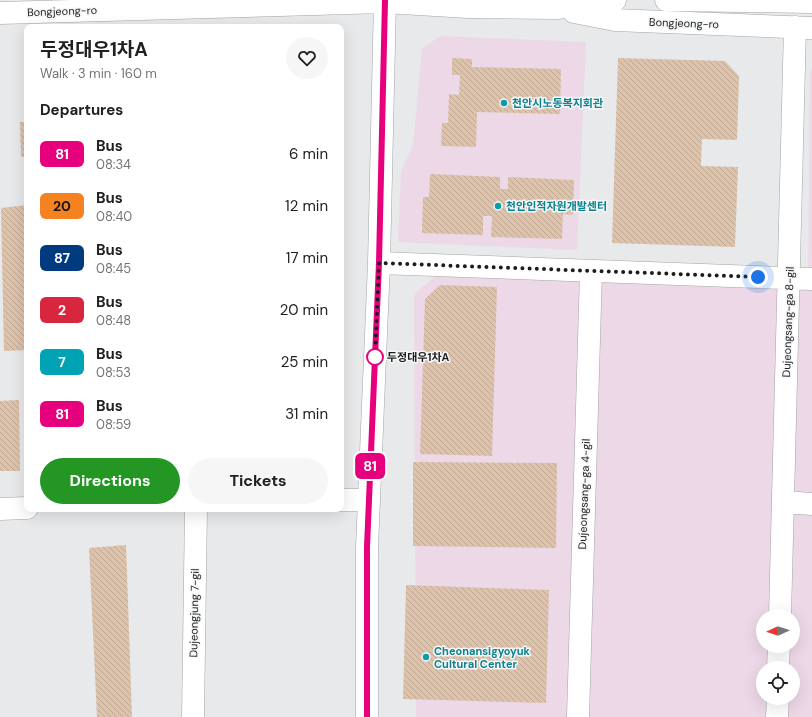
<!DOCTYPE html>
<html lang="en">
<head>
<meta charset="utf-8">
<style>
  :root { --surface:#fff; --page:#f6f6f6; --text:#202124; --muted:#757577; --accent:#249624 }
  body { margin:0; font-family:"DM Sans","Noto Sans KR",sans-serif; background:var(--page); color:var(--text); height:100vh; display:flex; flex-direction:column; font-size:15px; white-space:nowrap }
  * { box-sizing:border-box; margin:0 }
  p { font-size:13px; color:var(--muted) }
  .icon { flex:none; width:22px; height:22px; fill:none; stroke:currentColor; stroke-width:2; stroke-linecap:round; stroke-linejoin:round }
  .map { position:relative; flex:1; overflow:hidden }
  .details { position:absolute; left:24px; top:24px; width:320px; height:488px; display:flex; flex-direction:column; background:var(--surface); border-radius:8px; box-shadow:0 4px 16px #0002 }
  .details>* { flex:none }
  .badge { padding:0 8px; border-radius:6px; font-size:14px; line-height:26px }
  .needle { width:26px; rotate:267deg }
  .tools { position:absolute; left:756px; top:609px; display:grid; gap:8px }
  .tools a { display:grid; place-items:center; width:44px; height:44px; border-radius:50%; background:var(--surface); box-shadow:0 4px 16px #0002; font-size:20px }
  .you { position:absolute; width:20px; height:20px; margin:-10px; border:3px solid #fff; border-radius:50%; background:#1a73e8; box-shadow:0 0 0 6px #1a73e833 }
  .map>.badge { position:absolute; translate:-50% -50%; box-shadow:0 0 0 2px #fff }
  h2 { padding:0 16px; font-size:15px; line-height:36px }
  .round { display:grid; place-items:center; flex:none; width:42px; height:42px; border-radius:21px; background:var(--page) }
  .head { display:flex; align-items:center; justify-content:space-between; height:68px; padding:0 16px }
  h1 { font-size:19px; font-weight:700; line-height:30px }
  .cta { display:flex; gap:8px; margin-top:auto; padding:8px 16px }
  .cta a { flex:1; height:46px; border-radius:24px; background:var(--accent); color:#fff; font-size:16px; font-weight:700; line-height:46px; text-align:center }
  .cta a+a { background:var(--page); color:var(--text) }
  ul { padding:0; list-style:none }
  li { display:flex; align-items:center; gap:12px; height:52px; padding:0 16px }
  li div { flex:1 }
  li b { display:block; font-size:15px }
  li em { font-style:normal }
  li .badge { min-width:44px; font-weight:700; text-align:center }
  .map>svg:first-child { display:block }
</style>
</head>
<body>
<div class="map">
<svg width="812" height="717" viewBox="0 0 812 717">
  <defs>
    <pattern id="building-back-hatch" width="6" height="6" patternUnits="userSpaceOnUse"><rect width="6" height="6" fill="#dec3ac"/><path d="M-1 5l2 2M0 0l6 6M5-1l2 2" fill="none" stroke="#bea793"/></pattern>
  </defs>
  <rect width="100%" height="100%" fill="#e8e9ea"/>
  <path fill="#edd8e7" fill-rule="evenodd" d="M 440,36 L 586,42 L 577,250 L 398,242 L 401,171 L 413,145 L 422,49 Z
    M 812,69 L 812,717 L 416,717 L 414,294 L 437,275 L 808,289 L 810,71 ZM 763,616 L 793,616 L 793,646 L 763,646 ZM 763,668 L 793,668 L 793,698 L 763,698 Z"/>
  <path fill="url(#building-back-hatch)" d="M 452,58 L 472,59 L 472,67 L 561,69 L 560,114 L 477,112 L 476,147 L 441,146 L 442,123 L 448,123 L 449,94 L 459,95 L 460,75 L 452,75 Z
    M 618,58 L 725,61 L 739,76 L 737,140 L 702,139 L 701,166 L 738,167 L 735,247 L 612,243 Z
    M 20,122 L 27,122 L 27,157 L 21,157 Z
    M 430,174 L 500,177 L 500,189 L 508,189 L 508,177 L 574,180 L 573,215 L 563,214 L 562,239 L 491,237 L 492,216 L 483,216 L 483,235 L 422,233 L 423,197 L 429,197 Z
    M 27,205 L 27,350 L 4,351 L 1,208 Z
    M 440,285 L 497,287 L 492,456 L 420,454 L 425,299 Z
    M 19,400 L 20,471 L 0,471 L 0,401 Z
    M 413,462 L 557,463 L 556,548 L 413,546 Z
    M 126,545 L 132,717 L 97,717 L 89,548 Z
    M 406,585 L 549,590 L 546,703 L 403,699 Z"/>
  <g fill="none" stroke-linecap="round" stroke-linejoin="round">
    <defs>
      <path id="minor" d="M 666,0 L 812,2
        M 574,12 L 615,20 L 812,28
        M 0,13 L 385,2 L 468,7 L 557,8 L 615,0
        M 379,263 L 812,279
        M 341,500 L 369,500
        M 783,502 L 812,504
        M 0,509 L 27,508
        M 780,616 L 795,27
        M 778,668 L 779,646
        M 193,717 L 196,509
        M 367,717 L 367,547 L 379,263 L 385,0
        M 578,717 L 591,271
        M 777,717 L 778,698"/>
    </defs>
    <use href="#minor" stroke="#a3a4a5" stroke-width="23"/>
    <use href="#minor" stroke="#fff" stroke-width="22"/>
  </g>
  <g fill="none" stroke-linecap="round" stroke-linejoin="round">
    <defs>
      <path id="line" d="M 367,717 L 367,547 L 379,263 L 385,0"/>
    </defs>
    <use href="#line" stroke="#fff" stroke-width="9"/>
    <use href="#line" stroke="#e6007e" stroke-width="6"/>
    <path stroke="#1c1c1c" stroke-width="4" stroke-dasharray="0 7.2" d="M 375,357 L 379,263 L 758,277"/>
  </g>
  <g fill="#0f9aa8" stroke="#f5f7f8" stroke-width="1.5">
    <circle cx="504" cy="103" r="4"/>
    <circle cx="498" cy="206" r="4"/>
    <circle cx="426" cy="657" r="4"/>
  </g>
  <circle fill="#fff" stroke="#e6007e" stroke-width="2" cx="375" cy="357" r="8"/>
  <g text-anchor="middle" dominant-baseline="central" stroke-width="3" stroke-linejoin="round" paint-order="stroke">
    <g font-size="11" fill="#1c1c1c" stroke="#f5f7f8">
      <text transform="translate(62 11) rotate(-2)">Bongjeong-ro</text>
      <text transform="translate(684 23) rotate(2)">Bongjeong-ro</text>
      <text transform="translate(788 322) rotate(-88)">Dujeongsang-ga 8-gil</text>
      <text transform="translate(584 494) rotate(-88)">Dujeongsang-ga 4-gil</text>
      <text transform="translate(194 613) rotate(-89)">Dujeongjung 7-gil</text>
    </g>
    <g font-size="11" font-weight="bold" fill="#0d838f" stroke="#f5f7f8" text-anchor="start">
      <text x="512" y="103">천안시노동복지회관</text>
      <text x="506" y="206">천안인적자원개발센터</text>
      <text x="434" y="651">Cheonansigyoyuk<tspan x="434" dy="13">Cultural Center</tspan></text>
    </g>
    <g font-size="11" font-weight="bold" fill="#1c1c1c" stroke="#f5f7f8" text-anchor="start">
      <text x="387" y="357">두정대우1차A</text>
    </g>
  </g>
</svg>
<div class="tools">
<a><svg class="needle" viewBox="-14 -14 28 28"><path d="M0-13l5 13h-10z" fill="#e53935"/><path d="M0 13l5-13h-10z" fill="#757577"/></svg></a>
<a><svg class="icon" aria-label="locate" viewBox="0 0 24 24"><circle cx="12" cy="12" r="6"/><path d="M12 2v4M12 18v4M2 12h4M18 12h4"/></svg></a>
</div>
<div class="you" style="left:758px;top:277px"></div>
<b class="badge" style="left:370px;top:466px;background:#e6007e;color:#fff">81</b>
<section class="details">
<div class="head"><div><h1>두정대우1차A</h1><p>Walk · 3 min · 160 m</p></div><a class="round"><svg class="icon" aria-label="heart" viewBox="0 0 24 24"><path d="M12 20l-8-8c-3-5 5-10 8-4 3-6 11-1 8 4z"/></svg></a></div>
<h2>Departures</h2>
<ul>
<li><span class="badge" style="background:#e6007e;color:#fff">81</span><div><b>Bus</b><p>08:34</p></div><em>6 min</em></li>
<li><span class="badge" style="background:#f58220;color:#111">20</span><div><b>Bus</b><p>08:40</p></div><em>12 min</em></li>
<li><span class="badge" style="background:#003b80;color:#fff">87</span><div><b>Bus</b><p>08:45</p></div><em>17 min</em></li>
<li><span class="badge" style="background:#d7263d;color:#fff">2</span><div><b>Bus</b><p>08:48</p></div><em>20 min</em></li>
<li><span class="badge" style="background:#00a3b4;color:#fff">7</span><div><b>Bus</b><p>08:53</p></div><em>25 min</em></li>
<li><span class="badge" style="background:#e6007e;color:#fff">81</span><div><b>Bus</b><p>08:59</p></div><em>31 min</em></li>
</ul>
<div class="cta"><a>Directions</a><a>Tickets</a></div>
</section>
</div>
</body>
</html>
